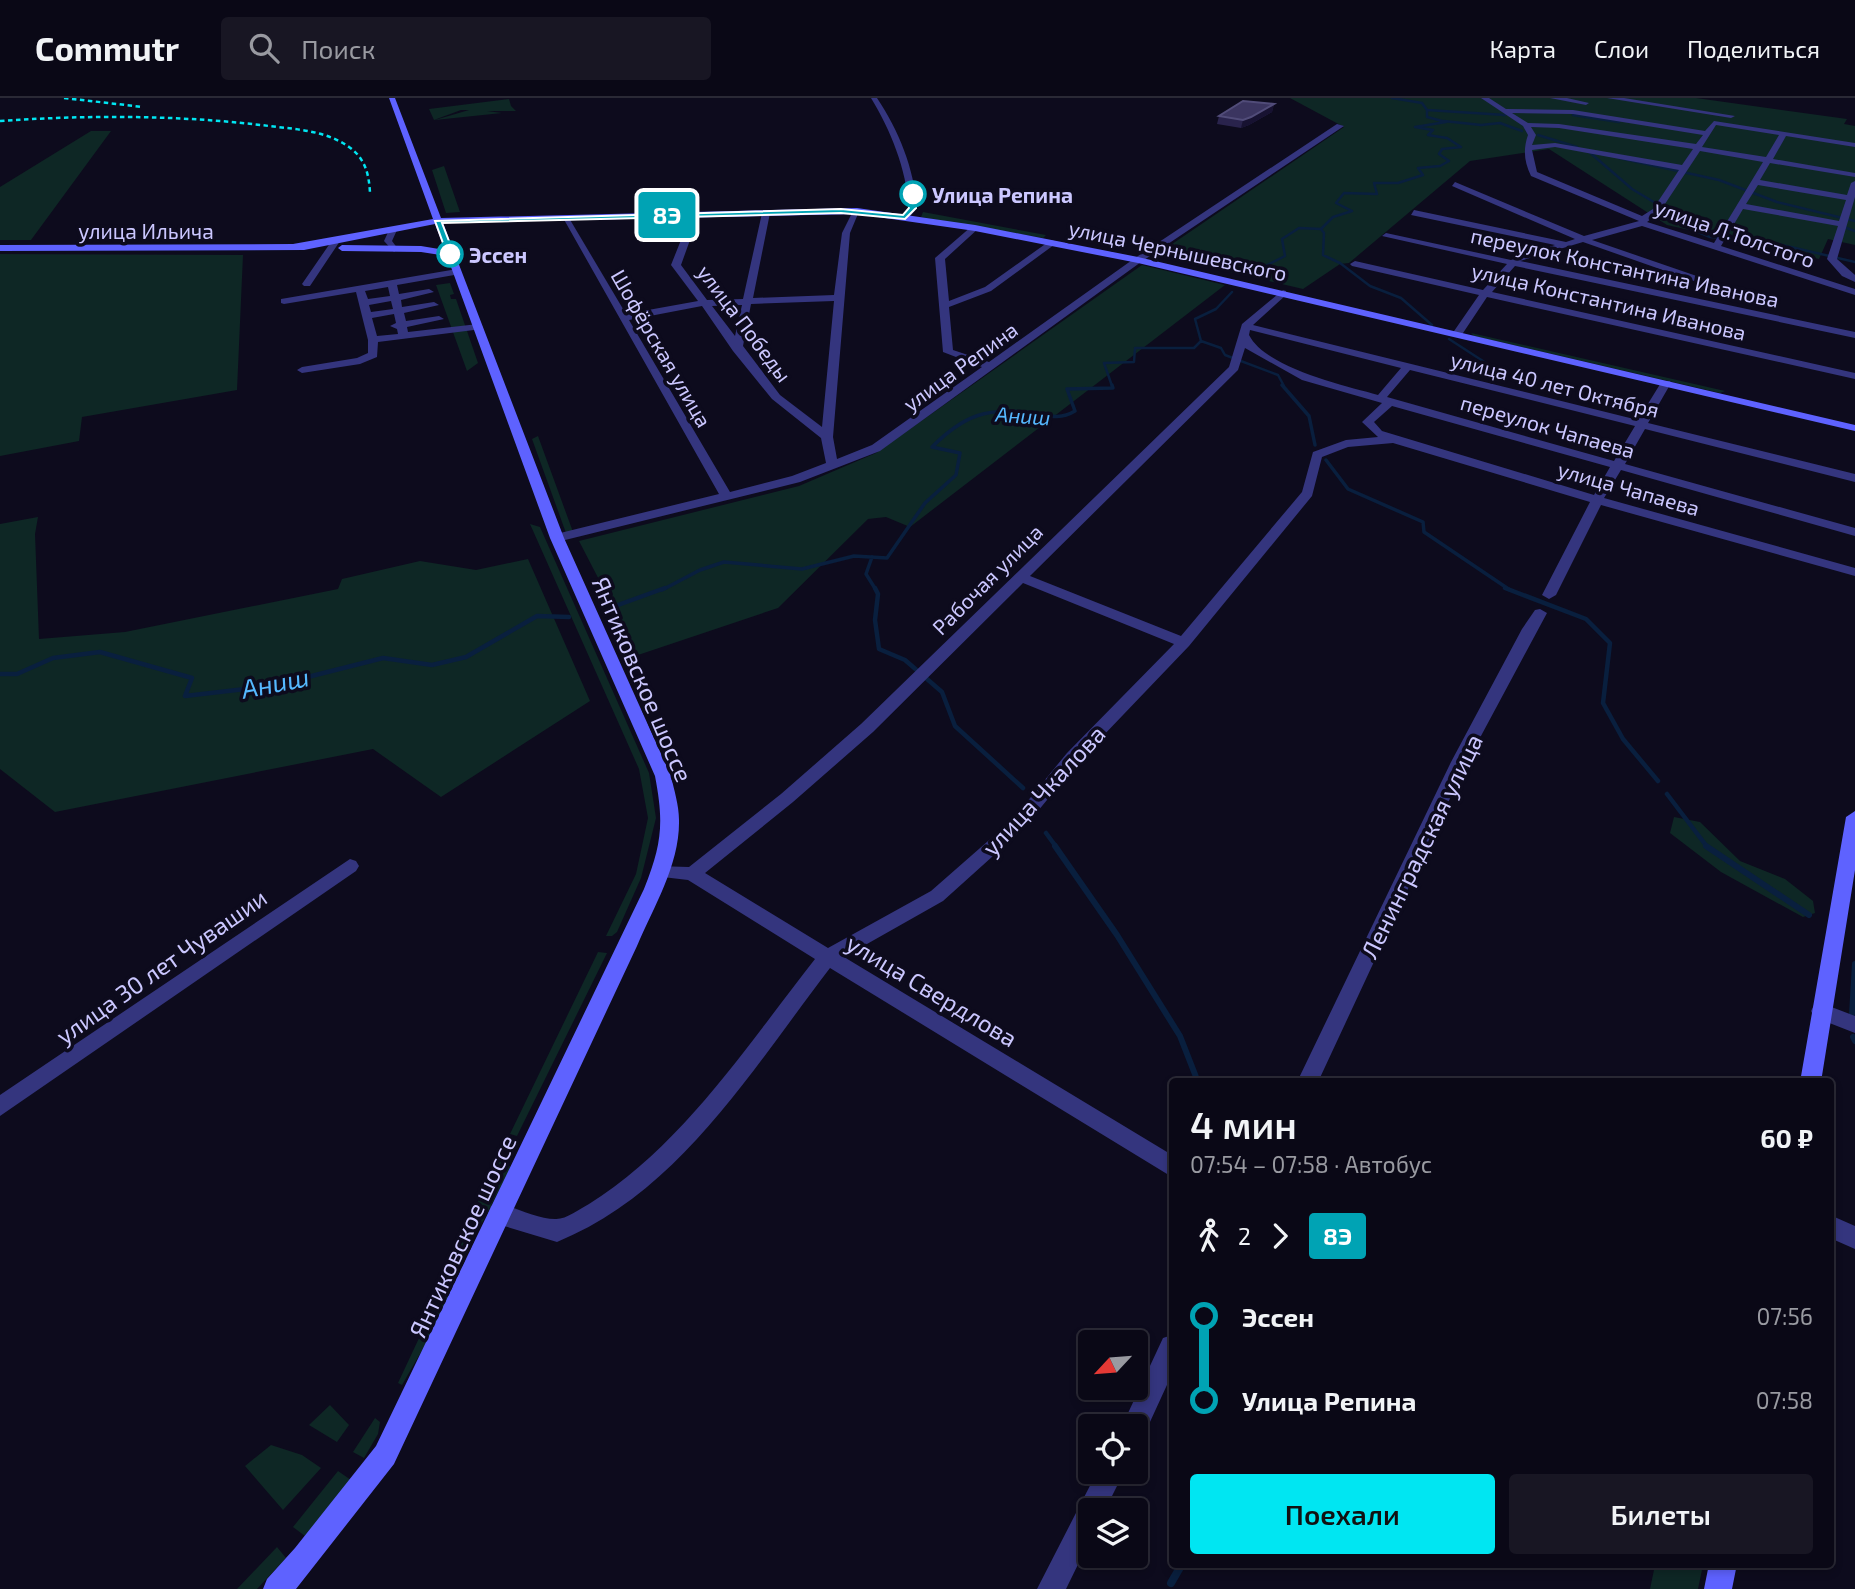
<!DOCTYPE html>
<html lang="ru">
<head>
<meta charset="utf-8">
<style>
  :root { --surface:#0a0816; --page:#181623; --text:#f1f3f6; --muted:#999aa1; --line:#2a2935; --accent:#00e6f2 }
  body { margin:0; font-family:"Exo 2",sans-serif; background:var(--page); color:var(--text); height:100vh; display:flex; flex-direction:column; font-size:26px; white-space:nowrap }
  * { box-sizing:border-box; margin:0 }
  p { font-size:23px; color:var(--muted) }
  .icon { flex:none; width:38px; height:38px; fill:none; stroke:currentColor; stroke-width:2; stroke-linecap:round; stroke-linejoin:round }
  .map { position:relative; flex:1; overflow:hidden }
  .details { position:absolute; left:1169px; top:980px; width:665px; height:490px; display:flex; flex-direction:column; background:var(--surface); border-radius:7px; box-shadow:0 4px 10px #0003,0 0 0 2px var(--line) }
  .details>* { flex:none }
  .badge { padding:0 14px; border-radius:5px; font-size:24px; line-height:46px }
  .needle { width:46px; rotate:244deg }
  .controls { position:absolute; left:1078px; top:1232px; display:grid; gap:14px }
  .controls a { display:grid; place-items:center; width:70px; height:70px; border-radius:7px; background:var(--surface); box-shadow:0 4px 10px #0003,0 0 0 2px var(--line); font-size:35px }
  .map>.badge { position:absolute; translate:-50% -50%; box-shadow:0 0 0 4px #fff }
  .legs { display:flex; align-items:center; gap:10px; height:77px; padding:0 21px; font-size:23px }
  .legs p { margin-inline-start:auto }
  .headline { display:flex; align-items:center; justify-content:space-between; height:119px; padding:0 21px }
  h1 { font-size:38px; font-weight:600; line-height:52px }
  .cta { display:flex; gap:14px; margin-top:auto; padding:14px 21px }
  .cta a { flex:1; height:80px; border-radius:7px; background:var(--accent); color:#111; font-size:28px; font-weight:600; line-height:80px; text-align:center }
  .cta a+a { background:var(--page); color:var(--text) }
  ul { padding:0 21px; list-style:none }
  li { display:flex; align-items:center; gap:24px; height:84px; font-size:26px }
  li i { display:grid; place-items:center; width:10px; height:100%; margin:0 9px; background:currentColor }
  li i::after { content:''; width:18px; height:18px; margin:-9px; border:5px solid; border-radius:50%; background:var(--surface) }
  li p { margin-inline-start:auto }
  li:first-child i { background:linear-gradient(#0000 50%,currentColor 0) }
  li:last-child i { background:linear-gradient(currentColor 50%,#0000 0) }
  header { display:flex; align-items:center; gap:42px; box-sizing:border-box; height:98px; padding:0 35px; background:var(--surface); border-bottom:2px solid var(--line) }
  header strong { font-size:33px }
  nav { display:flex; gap:38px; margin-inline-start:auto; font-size:24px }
  .search { width:490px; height:63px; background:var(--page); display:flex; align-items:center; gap:18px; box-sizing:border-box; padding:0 24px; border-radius:7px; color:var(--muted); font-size:26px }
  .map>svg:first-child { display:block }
</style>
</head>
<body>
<header>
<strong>Commutr</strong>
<div class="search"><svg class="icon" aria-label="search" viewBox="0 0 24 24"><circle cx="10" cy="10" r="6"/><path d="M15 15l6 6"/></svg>Поиск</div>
<nav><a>Карта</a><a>Слои</a><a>Поделиться</a></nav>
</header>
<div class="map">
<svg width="1855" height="1491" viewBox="0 0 1855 1491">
  <rect width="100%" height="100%" fill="#0d0b1d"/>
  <path fill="#0e2725" d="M 1290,0 L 1696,0 L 1847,21 L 1844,26 L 1855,28 L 1855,147 L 1828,141 L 1819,161 L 1667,127 L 1549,51 L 1470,63 L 1349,165 L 1340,166 L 1303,191 L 1156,157 L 1344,29 Z
    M 509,1 L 511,8 L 516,13 L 487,13 L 502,15 L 435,22 L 469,12 L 461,12 L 434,22 L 429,11 Z
    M 91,33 L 111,33 L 31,142 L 0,142 L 0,89 Z
    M 444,68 L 460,114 L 446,115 L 432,72 Z
    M 923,114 L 1046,137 L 1043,140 L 921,119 Z
    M 0,156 L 243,157 L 237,292 L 82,319 L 79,343 L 0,358 Z
    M 1142,167 L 1225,187 L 910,429 L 886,419 L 868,421 L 778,510 L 638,557 L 579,443 L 799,388 L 876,355 Z
    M 450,185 L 454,196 L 450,197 L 451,201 L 456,201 L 478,265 L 467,273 L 436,187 Z
    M 1471,235 L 1725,293 L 1720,295 L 1474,238 Z
    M 538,338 L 573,434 L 566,435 L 532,341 Z
    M 38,419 L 35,436 L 39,541 L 125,534 L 338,491 L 342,481 L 420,463 L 476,472 L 528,461 L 590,603 L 441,699 L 373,651 L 55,714 L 0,671 L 0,426 Z
    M 530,426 L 540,429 L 649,675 L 656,720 L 641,780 L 617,834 L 612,838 L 606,838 L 636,776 L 648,720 L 639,671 Z
    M 1674,719 L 1700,724 L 1740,763 L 1785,781 L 1813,803 L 1815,815 L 1803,819 L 1721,774 L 1670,735 Z
    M 598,854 L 607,855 L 517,1038 L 510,1036 Z
    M 498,1062 L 511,1069 L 458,1171 L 445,1172 Z
    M 442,1191 L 451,1192 L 428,1242 L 402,1287 L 398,1285 Z
    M 330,1307 L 349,1327 L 337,1344 L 309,1327 Z
    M 375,1320 L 380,1324 L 378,1336 L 364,1360 L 353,1354 Z
    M 271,1347 L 302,1357 L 321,1370 L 283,1412 L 245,1368 Z
    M 338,1373 L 351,1382 L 305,1438 L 293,1429 Z
    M 277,1449 L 286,1460 L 257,1491 L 237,1491 Z
    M 1655,1467 L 1703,1467 L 1698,1491 L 1650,1491 Z"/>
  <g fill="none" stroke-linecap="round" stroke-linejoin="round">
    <path stroke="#091f3e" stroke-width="2.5" d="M 1427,12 L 1505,17
      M 1573,17 L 1619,24
      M 1444,23 L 1481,27 L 1500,25 L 1522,33
      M 1538,37 L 1577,49
      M 1587,52 L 1632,91 L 1682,121 L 1686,129 L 1710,139 L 1761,142 L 1855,164
      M 1619,60 L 1719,82 L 1777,104 L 1855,123
      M 1841,128 L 1855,133
      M 1321,131 L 1324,135 L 1323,157 L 1340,165 L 1370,188 L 1401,200 L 1432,227
      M 1250,176 L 1285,158 L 1282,141 L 1299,130 L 1321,131 L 1333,119 L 1352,113 L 1336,105 L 1344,95 L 1377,96 L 1374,85 L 1398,85 L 1423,77 L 1418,70 L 1440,68 L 1449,63 L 1439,56 L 1442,51 L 1461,49 L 1447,40 L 1428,37 L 1433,32 L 1415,29 L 1446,24 L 1427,19 L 1427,12 L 1422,5 L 1392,0
      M 1449,241 L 1486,265 L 1491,274
      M 1201,243 L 1221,250 L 1225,257 L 1278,277 L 1284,288
      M 1112,288 L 1104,265 L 1134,264 L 1135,250 L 1194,250 L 1201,243 L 1195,221 L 1216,211 L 1232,194"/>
    <path stroke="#091f3e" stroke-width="3.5" d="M 1282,287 L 1309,318 L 1315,347
      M 1326,362 L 1348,391 L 1423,424 L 1424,434 L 1510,492
      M 872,459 L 866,476 L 876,492
      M 662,492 L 700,472 L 724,464 L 802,471 L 854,458 L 887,460 L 925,405 L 956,377 L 960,355 L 932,349 C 964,317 987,309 1032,315 C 1049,318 1060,322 1075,313 L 1067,291 L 1113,290 L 1112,287"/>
    <path stroke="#091f3e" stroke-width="4.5" d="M 875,490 L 878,496 L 875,522 L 879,551 L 905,562 L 942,594 L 955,628 L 1023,690
      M 1505,490 L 1586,521 L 1610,545 L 1603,605 L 1623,641 L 1658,683
      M 618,507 L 665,490
      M 0,576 L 17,576 L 53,560 L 100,554 L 192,580 L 185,598 L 272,588 L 383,560 L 432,567 L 466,559 L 537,518 L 569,519
      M 1667,696 L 1708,750
      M 1046,735 L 1057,750"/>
    <path stroke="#091f3e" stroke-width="6" d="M 1055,748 L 1117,837 L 1180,938 L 1198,984
      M 1706,748 L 1809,817
      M 1852,916 L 1855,866
      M 1853,939 L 1855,943"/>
    <path stroke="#091f3e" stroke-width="8" d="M 1171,1485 L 1182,1466"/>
    <path fill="#34357e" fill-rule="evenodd" d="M 871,0 L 877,0 C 899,33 914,70 917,110 L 908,121 L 901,119 L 909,110 C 906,70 891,33 871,0 Z
      M 1481,0 L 1489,0 L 1506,11 L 1573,12 L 1705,33 L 1714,23 L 1855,45 L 1855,49 L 1786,38 L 1773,61 L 1855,75 L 1855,79 L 1770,65 L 1760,82 L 1847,97 L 1851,85 L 1855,83 L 1855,99 L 1837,161 L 1855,177 L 1855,184 L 1842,178 L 1827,161 L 1838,128 L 1743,111 L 1721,148 L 1855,191 L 1855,197 L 1642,128 L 1592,142 L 1717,185 L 1717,189 L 1711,189 L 1583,144 L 1520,163 L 1855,234 L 1855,240 L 1515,168 L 1492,194 L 1855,275 L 1855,281 L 1487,199 L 1461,238 L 1457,239 L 1452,236 L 1479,197 L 1352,168 L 1350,166 L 1355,163 L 1483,192 L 1507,166 L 1382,138 L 1386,135 L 1511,162 L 1555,147 L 1411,117 L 1414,112 L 1566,144 L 1575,141 L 1452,88 L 1455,84 L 1584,138 L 1639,123 L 1531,78 C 1524,64 1523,51 1528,37 L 1523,28 ZM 1512,15 L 1573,16 L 1703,37 L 1696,46 L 1559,26 L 1528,25 ZM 1716,27 L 1779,37 L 1766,59 L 1702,49 ZM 1531,29 L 1559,30 L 1693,51 L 1682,67 L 1555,45 L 1532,47 L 1536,37 ZM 1555,49 L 1679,72 L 1653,111 L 1642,118 L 1537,74 L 1532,52 ZM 1700,53 L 1763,64 L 1714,145 L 1647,124 L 1659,115 ZM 1758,87 L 1846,102 L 1839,123 L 1746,106 Z
      M 1550,0 L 1567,0 L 1589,5 L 1586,7 Z
      M 1607,0 L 1624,0 L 1735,18 L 1731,20 Z
      M 1337,26 L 1344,28 L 1141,164 L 880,353 L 800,384 L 557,444 L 550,440 L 552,437 L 719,396 L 562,118 L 569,120 L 626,216 L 698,203 L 671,167 L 691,117 L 695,114 L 699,117 L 681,167 L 707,202 L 743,201 L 762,115 L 766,112 L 770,115 L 753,200 L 834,197 L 842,135 L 854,111 L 860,111 L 850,135 L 833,339 L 837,361 L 872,347 L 982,269 L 943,254 L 935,160 L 972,128 L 979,130 L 945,161 L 949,203 L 985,189 L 1051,142 L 1058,144 L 991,193 L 949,209 L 953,252 L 989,264 L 1135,160 ZM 834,203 L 822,329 L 780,297 L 743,248 L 751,206 ZM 742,207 L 735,238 L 712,208 ZM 702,208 L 733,253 L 772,301 L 821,340 L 826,365 L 792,378 L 730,394 L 629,222 Z
      M 390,130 L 397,132 L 392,143 L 398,151 L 394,154 L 384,143 Z
      M 333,141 L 340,143 L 310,188 L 304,188 L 302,186 Z
      M 457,171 L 460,172 L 460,176 L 397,187 L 399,196 L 429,191 L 434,194 L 401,202 L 402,209 L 434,204 L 439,207 L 404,215 L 406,223 L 439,218 L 444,221 L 407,229 L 408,234 L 478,226 L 483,229 L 482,231 L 378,244 L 377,259 L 360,266 L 302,275 L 297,272 L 302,269 L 357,260 L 368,255 L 368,242 L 356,194 L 284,206 L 281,205 L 281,201 ZM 388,189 L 390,198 L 368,201 L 365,193 ZM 391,203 L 393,211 L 371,214 L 369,207 ZM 394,216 L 396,225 L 390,228 L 397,231 L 398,236 L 377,238 L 372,220 Z
      M 1283,192 L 1286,193 L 1286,197 L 1253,227 L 1638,322 L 1662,283 L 1670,283 L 1671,285 L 1648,325 L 1855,376 L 1855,384 L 1645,331 L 1625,366 L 1855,430 L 1855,438 L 1621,372 L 1604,400 L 1855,470 L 1855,478 L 1601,407 L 1556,497 L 1549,501 L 1542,497 L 1590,404 L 1393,345 L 1348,349 L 1322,359 L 1312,398 L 1189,548 L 1079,663 L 1024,730 L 943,803 L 844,859 L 1172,1057 L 1172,1079 L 830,870 C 753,970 679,1095 557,1144 L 491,1124 L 488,1116 L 491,1108 L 499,1105 C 516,1110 538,1121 555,1121 C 565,1122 580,1111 589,1106 C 683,1047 748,946 815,861 L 688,782 L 654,778 L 651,773 L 654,768 L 689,769 L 781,696 L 861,626 L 1229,269 L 1242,226 ZM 1250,232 L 1401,270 L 1378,297 C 1342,287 1266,270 1249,237 ZM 1245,250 L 1302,282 L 1382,305 L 1362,324 L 1378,339 L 1346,342 L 1313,354 L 1302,394 L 1181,538 L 1030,478 L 1238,272 ZM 1410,272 L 1635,328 L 1614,363 L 1387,299 ZM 1392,308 L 1610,369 L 1594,397 L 1382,333 L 1374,324 ZM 1023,485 L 1174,546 L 1067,655 L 1012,722 L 931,793 L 828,850 L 705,775 L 793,704 L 873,634 Z
      M 1540,511 L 1547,515 L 1467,664 L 1318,984 L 1297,984 L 1451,664 L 1522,531 L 1535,512 Z
      M 350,761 L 356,763 L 359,768 L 356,773 L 0,1018 L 0,997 Z
      M 1821,905 L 1855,918 L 1855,935 L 1814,919 L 1811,913 L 1814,907 Z
      M 1830,1117 L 1855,1128 L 1855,1151 L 1830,1140 Z
      M 1172,1237 L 1172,1276 L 1144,1337 L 1136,1341 L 1136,1328 L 1122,1328 L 1163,1240 Z
      M 1097,1374 L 1124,1374 L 1105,1412 L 1090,1412 L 1090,1442 L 1066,1491 L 1037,1491 Z"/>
    <path fill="#5e62ff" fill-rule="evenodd" d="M 389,0 L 395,0 L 441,120 L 857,110 L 975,127 L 1138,159 L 1855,327 L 1855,333 L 1138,165 L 975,133 L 857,116 L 443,125 L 564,440 L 671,678 C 674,692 679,707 679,722 C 680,766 654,808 637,848 L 394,1366 L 296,1491 L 263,1491 L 267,1481 L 295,1450 L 376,1348 L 644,791 C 662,746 664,725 655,678 L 550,440 L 447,158 L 421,154 L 342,153 L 338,150 L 342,147 L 421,148 L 445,152 L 435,126 L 304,152 L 0,153 L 0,147 L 293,146 L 433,121 Z
      M 1855,713 L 1855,772 L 1821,984 L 1800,984 L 1846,719 Z
      M 1709,1466 L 1737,1466 L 1732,1491 L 1704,1491 Z"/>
    <path stroke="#00e6f2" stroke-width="2.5" stroke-dasharray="4.5 3.5" stroke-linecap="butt" d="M 64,0 L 143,9
      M 0,23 C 87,17 174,17 261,27 C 290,31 324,31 349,49 C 365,60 369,76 370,95"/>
  </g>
  <path fill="#29234c" d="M 1274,6 L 1272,14 L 1249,27 L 1241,30 L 1217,26 L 1219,18 Z"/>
  <path fill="#171231" d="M 1274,6 L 1272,14 L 1249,27 L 1241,30 L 1243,22 Z"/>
  <path fill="#3b3560" stroke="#514c79" stroke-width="2" d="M 1243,3 L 1274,6 L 1251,19 L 1243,22 L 1219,18 Z"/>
  <path fill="#00a3b4" stroke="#fff" stroke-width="2" d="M 913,94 L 916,96 L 916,110 L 905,121 L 841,115 L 442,125 L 454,156 L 450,158 L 447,156 L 435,123 L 841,111 L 903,117 L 909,110 L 909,96 Z"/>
  <g fill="#fff" stroke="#00a3b4" stroke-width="3.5">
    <circle cx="913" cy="96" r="12"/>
    <circle cx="450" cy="156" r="12"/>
  </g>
  <g text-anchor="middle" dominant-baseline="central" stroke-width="7" stroke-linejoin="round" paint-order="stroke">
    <g font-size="21" font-weight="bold" fill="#cbc7ff" stroke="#0d0b1d" text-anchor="start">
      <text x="932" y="96">Улица Репина</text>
      <text x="469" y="156">Эссен</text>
    </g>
    <g font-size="21" fill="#cbc7ff" stroke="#0d0b1d">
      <text x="146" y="132">улица Ильича</text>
      <text transform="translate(1735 135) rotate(19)">улица Л.Толстого</text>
      <text transform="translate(1178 152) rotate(12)">улица Чернышевского</text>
      <text transform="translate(1625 169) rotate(12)">переулок Константина Иванова</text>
      <text transform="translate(1609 203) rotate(13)">улица Константина Иванова</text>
      <text transform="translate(745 225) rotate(53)">улица Победы</text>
      <text transform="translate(662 250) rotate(60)">Шофёрская улица</text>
      <text transform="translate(960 268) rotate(-36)">улица Репина</text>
      <text transform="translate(1555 286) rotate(14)">улица 40 лет Октября</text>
      <text transform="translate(1548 328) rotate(16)">переулок Чапаева</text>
      <text transform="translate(1629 390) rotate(16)">улица Чапаева</text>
      <text transform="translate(987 481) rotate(-45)">Рабочая улица</text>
    </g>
    <g font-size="21" font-style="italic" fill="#55b8ff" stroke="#0d0b1d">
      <text transform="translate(1023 317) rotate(4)">Аниш</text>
    </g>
    <g font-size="24" fill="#cbc7ff" stroke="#0d0b1d">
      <text transform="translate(643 581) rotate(67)">Янтиковское шоссе</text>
      <text transform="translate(1043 692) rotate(-47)">улица Чкалова</text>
      <text transform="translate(1421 748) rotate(-64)">Ленинградская улица</text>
      <text transform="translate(161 868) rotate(-35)">улица 30 лет Чувашии</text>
      <text transform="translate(932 892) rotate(31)">улица Свердлова</text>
      <text transform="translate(462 1138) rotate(-65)">Янтиковское шоссе</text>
    </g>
    <g font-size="26" font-style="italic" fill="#55b8ff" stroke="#0d0b1d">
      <text transform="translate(275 584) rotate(-11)">Аниш</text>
    </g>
  </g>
</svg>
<div class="controls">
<a><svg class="needle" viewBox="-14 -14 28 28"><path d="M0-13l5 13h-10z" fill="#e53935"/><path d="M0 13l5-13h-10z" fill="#999aa1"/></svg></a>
<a><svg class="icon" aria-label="locate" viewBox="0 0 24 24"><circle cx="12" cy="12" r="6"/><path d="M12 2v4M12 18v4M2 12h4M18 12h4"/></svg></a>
<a><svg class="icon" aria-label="layers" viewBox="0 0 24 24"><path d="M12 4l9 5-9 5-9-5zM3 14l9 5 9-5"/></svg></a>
</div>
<b class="badge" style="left:667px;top:117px;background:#00a3b4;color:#fff">8Э</b>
<section class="details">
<div class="headline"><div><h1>4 мин</h1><p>07:54 – 07:58 · Автобус</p></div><b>60 ₽</b></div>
<div class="legs"><svg class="icon" aria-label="walk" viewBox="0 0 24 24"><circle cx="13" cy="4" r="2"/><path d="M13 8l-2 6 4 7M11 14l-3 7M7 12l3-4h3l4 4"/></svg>2<svg class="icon" aria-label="forward" viewBox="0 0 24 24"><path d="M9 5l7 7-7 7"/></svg><b class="badge" style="background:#00a3b4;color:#fff">8Э</b></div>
<ul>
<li><i style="color:#00a3b4"></i><b>Эссен</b><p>07:56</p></li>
<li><i style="color:#00a3b4"></i><b>Улица Репина</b><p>07:58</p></li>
</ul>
<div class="cta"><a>Поехали</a><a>Билеты</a></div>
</section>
</div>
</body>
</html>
